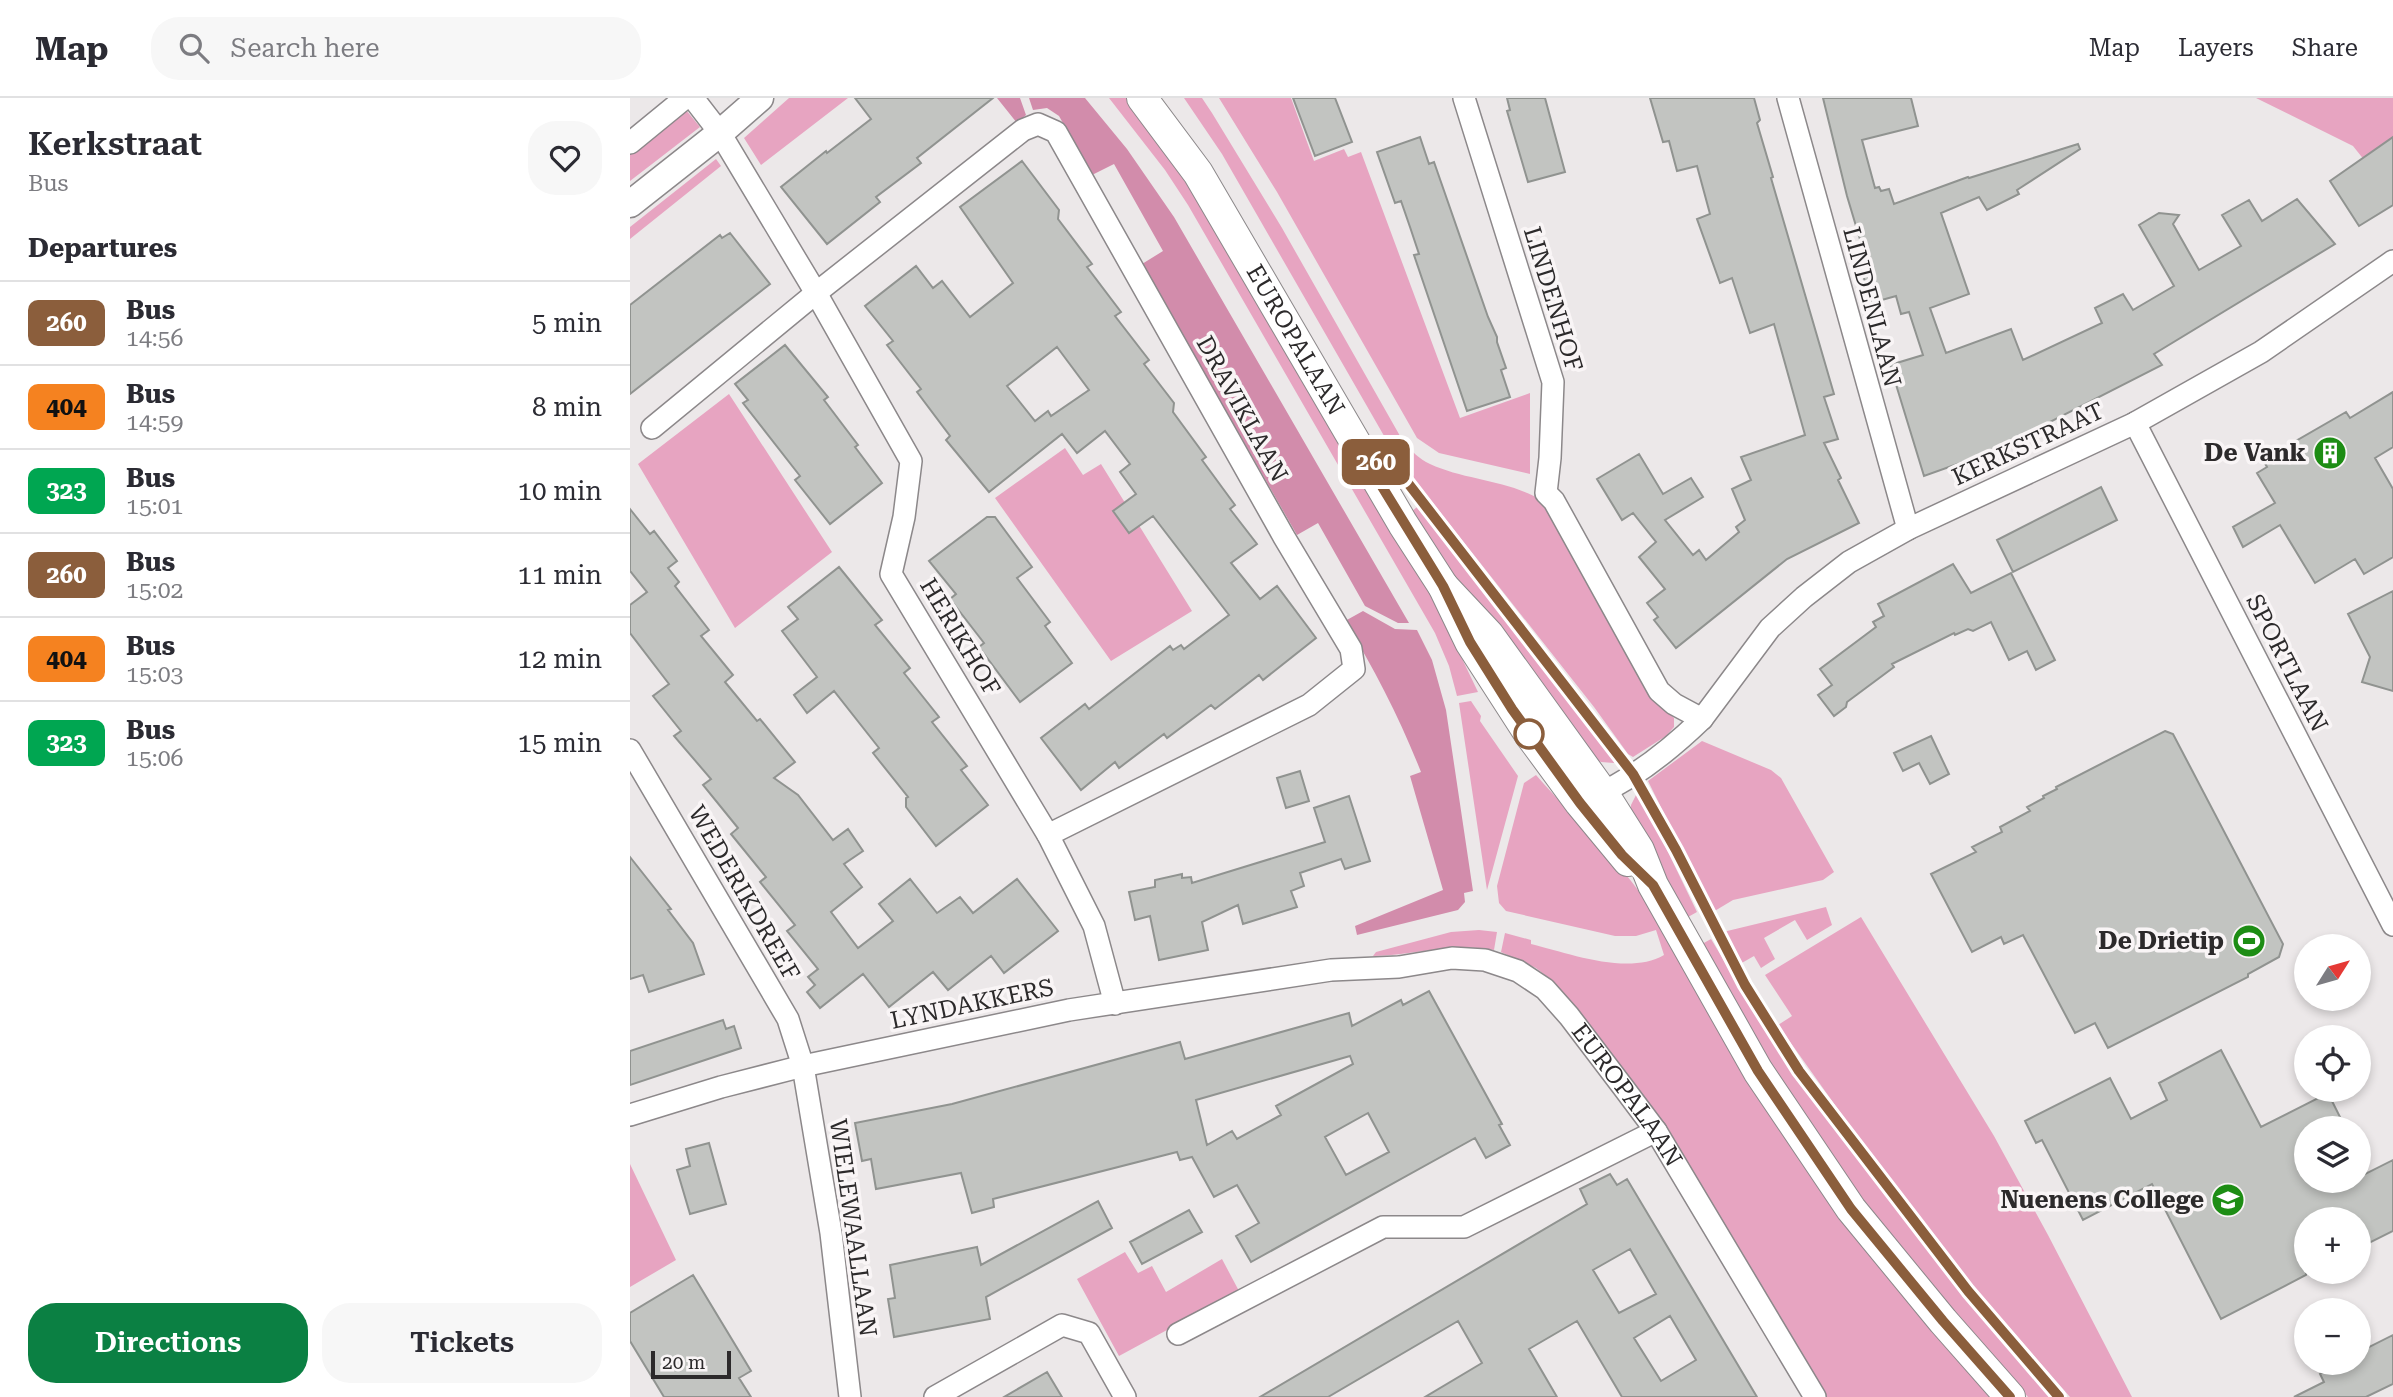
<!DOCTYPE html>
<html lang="en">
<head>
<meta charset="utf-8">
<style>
  :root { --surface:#fff; --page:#f7f7f7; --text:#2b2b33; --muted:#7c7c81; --line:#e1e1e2; --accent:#0b8043 }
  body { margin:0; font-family:"Roboto Serif",serif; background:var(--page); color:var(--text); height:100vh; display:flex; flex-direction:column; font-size:26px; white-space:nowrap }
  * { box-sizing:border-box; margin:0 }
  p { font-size:23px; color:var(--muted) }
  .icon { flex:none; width:38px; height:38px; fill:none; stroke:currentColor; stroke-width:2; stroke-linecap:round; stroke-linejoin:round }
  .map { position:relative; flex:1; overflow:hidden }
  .drawer { display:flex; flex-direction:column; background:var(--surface); width:630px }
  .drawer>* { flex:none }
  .badge { padding:0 14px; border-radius:10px; font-size:24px; line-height:46px }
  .needle { width:46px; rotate:53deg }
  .controls { position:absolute; left:1664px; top:836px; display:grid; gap:14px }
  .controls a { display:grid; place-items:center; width:77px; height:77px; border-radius:50%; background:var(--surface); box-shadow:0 4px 10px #0003; font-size:35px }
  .scale { position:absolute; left:21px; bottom:18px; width:80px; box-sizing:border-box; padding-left:7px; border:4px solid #2c2a2b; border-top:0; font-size:19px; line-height:24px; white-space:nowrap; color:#2c2a2b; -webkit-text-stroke:5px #f9f5f6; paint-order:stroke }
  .map>.badge { position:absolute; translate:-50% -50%; box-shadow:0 0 0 4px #fff }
  h2 { padding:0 28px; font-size:26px; line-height:63px }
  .round { display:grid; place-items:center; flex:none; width:74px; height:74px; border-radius:28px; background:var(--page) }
  .overview { display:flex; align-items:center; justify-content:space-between; height:119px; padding:0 28px }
  h1 { font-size:33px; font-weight:600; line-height:52px }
  .action { display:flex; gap:14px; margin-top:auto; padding:14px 28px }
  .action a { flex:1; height:80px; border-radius:28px; background:var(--accent); color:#fff; font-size:28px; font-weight:600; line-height:80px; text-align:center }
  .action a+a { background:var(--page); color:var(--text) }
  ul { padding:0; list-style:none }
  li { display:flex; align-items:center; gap:21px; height:84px; padding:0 28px; border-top:2px solid var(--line) }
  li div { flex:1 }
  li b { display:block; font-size:26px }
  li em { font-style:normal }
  li .badge { min-width:77px; font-weight:700; text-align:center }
  header { display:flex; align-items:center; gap:42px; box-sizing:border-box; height:98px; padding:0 35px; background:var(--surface); border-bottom:2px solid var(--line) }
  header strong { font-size:33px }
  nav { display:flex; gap:38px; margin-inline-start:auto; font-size:24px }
  .search { width:490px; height:63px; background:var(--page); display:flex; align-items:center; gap:18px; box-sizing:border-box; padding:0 24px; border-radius:28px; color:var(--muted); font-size:26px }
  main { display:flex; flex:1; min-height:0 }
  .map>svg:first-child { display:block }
</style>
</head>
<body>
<header>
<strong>Map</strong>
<div class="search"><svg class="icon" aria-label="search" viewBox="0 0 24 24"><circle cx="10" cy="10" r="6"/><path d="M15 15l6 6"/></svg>Search here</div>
<nav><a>Map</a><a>Layers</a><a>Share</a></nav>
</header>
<main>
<section class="drawer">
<div class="overview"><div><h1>Kerkstraat</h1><p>Bus</p></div><a class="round"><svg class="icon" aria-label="heart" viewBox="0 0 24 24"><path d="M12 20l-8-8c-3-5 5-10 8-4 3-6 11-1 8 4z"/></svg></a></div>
<h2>Departures</h2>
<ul>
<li><span class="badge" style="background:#8b5e3c;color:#fff">260</span><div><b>Bus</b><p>14:56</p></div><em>5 min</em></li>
<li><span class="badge" style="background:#f58220;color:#111">404</span><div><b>Bus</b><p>14:59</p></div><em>8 min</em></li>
<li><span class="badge" style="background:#00a651;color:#fff">323</span><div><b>Bus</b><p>15:01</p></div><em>10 min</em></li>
<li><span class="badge" style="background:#8b5e3c;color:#fff">260</span><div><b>Bus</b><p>15:02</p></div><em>11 min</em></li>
<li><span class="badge" style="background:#f58220;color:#111">404</span><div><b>Bus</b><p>15:03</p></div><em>12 min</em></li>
<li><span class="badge" style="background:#00a651;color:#fff">323</span><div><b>Bus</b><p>15:06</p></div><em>15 min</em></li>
</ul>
<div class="action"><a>Directions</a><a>Tickets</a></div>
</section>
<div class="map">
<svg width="1763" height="1299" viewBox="0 0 1763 1299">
  <rect width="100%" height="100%" fill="#ece8e9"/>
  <path fill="#e7a4c1" d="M 159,0 L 218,0 L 131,67 L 114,40 Z
    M 479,0 L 496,0 L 548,69 L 802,498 L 848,594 L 827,598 L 819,568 L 805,535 L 558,107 L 535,72 Z
    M 554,0 L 572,0 L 582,15 L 652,130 L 774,345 C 782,353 789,361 800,366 C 834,382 878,382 911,402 L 1015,591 L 1044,620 L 1044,629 L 1036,638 L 1003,659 L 998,656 L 964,609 L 780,376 L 757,343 L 592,56 Z
    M 589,0 L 661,0 L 684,63 L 714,51 L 718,59 L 731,54 L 830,320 L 900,295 L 900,376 L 809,355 L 787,340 L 647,94 Z
    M 1626,0 L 1763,0 L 1763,98 L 1723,48 Z
    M 56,12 L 70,29 L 0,83 L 0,56 Z
    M 86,61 L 91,68 L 0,141 L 0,129 Z
    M 99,296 L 202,454 L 105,530 L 8,366 Z
    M 435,350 L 453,377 L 471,366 L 562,513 L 481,563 L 365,400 Z
    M 787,409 L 985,661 L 984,665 L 971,664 L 963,659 L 831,488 L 781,414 Z
    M 841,603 L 851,618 L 850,623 L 888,678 L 857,792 L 829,605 Z
    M 1072,643 L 1141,672 L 1151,680 L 1204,774 L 1193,782 L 1103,802 L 1083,814 L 1018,683 Z
    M 906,677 C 948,725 995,768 1029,822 C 1075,896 1111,976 1160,1047 C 1221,1136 1294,1216 1363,1299 L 1196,1299 L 1058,1066 L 997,977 L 924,884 L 906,870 L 871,854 L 875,835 L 901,842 L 901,846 C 938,855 998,878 1034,857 L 1026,832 L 1006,838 L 985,838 L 876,813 L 869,805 L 867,788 L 894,685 Z
    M 1007,695 L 1023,723 L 1067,814 L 1058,819 L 1001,719 L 1001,707 Z
    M 1196,809 L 1202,827 L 1177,842 L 1165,822 L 1134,840 L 1145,861 L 1131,870 L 1124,858 L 1110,866 L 1093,834 Z
    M 1231,819 L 1364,1038 L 1418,1137 L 1502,1299 L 1440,1299 L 1345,1190 L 1237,1052 L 1148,927 L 1162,918 L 1135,877 Z
    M 849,832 L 867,834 L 864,852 C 823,844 785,857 743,858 L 746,854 L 821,834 Z
    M 1081,841 C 1157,968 1243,1087 1338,1201 C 1365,1234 1392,1267 1421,1299 L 1398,1299 C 1331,1223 1263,1148 1203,1066 C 1153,997 1113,921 1072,846 Z
    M 0,1066 L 46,1162 L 0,1189 Z
    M 495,1154 L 508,1175 L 522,1168 L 536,1194 L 592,1161 L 609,1193 L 489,1258 L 447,1181 Z"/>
  <path fill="#d28cab" d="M 367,0 L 390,0 L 396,17 L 387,25 Z
    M 399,0 L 455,0 L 497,51 L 544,119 L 779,525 L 768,525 L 735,508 L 688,425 L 667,437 L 512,166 L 533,153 L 484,66 L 462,77 L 429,18 L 417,10 L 403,12 Z
    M 733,513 L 765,531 L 787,532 L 802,562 L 816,612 L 843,793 L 834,795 L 835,804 L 828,812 L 727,837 L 725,828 L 813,792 L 780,678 L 791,674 C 770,621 745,572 715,523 Z"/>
  <path fill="#c2c4c1" stroke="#909390" stroke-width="2" fill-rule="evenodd" d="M 225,0 L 363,0 L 287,60 L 291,65 L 246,99 L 250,104 L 197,146 L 151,89 L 196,53 L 197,55 L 241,21 Z
    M 663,0 L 705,0 L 722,44 L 685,58 Z
    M 877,0 L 915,0 L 935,74 L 898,84 L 877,13 L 880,12 Z
    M 1020,0 L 1124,0 L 1130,22 L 1127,25 L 1143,79 L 1141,80 L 1204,296 L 1194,299 L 1208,341 L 1194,345 L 1211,380 L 1208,382 L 1229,425 L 1157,461 L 1046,550 L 1024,522 L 1028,519 L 1017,505 L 1035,491 L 1009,459 L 1026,444 L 1003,415 L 992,422 L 967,381 L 1009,356 L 1033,396 L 1061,380 L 1073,399 L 1035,422 L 1063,457 L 1069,452 L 1076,462 L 1109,434 L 1106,429 L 1115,422 L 1102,391 L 1121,382 L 1111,359 L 1175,337 L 1144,226 L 1120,235 L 1102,180 L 1090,185 L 1067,121 L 1080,116 L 1067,68 L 1047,73 L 1039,43 L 1033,44 Z
    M 1193,0 L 1281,0 L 1288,28 L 1232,42 L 1245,90 L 1249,89 L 1251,93 L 1259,91 L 1264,106 L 1338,79 L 1339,80 L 1448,46 L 1450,51 L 1387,92 L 1389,96 L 1357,112 L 1349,99 L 1311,115 L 1339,196 L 1300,210 L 1316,255 L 1381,231 L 1393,262 L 1472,225 L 1465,210 L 1493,196 L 1503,212 L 1544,188 L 1509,127 L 1529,115 L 1549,117 L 1543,126 L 1569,172 L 1611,148 L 1592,117 L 1619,102 L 1632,123 L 1667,101 L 1705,146 L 1524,256 L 1532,267 L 1361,354 L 1294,378 L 1260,267 L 1293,257 L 1279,214 L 1271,216 L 1266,198 L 1241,205 L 1231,170 L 1238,168 L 1217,98 Z
    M 790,39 L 799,66 L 804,64 L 858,219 L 867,239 L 867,244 L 876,270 L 871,272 L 880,299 L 837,313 L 784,157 L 789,156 L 780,129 L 771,103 L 765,105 L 747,54 Z
    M 1763,39 L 1763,107 L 1729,128 L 1700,83 Z
    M 392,63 L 429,112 L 428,121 L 462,166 L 457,169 L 491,214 L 485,218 L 519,262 L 514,266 L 544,305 L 543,314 L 576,359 L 572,362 L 605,407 L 600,411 L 627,446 L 601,465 L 630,501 L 647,488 L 686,540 L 633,582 L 629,577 L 585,611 L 581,607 L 537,640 L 534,636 L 489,670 L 485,664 L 451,692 L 411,640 L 455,606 L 459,611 L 540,548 L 543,552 L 551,547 L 554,551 L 599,517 L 523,418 L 499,435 L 483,413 L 506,396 L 490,374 L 500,366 L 475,333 L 447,355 L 432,336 L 359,394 L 316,342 L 320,338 L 287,294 L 291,291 L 257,247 L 263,243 L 235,208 L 286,168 L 303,190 L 312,183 L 340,219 L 383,185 L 330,109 ZM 427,249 L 459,292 L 421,318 L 418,313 L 405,323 L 377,288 Z
    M 100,135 L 140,186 L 0,296 L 0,207 L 90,137 L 92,140 Z
    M 155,247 L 198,299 L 194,302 L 228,347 L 225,349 L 252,385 L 200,426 L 165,382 L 170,378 L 113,305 L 118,302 L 105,286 Z
    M 1763,294 L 1763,349 L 1745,360 L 1763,391 L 1763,459 L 1734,476 L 1725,461 L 1685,485 L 1650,427 L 1613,449 L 1603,429 L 1645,405 L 1627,375 L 1637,369 L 1633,362 L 1716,314 L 1720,320 Z
    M 1471,389 L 1487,422 L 1383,474 L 1367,442 Z
    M 0,411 L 20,436 L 24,433 L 47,463 L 38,470 L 49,484 L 45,488 L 79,532 L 71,538 L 103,577 L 95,584 L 127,623 L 130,621 L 165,664 L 144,680 L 168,697 L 203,742 L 218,731 L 233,753 L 214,766 L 232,789 L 201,814 L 228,850 L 263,823 L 249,806 L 280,781 L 307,815 L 330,799 L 343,815 L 387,781 L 428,833 L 374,875 L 361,858 L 318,892 L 303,874 L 259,909 L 233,876 L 190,910 L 177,894 L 185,887 L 178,879 L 188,871 L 157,833 L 165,827 L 130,784 L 136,779 L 101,736 L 108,730 L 73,687 L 81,681 L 44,638 L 51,633 L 23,598 L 39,586 L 0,535 L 0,507 L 17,494 L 0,473 Z
    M 357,419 L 365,419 L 402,469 L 387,480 L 420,524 L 415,528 L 442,565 L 390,604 L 349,549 L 354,545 L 320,501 L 326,496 L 299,463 Z
    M 1323,466 L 1341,495 L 1381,475 L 1425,562 L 1406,572 L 1397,553 L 1379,562 L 1361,524 L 1343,533 L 1338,531 L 1325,537 L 1324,535 L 1262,566 L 1264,569 L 1217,604 L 1216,609 L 1204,618 L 1188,597 L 1202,587 L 1190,571 L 1246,529 L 1243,524 L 1254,518 L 1248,506 Z
    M 209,469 L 252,522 L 245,527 L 280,570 L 274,575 L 309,619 L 302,624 L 337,668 L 331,672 L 358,707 L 306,748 L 276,709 L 276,700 L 278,699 L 243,655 L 249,650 L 204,593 L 177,615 L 164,597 L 187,579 L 152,533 L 168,521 L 158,509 Z
    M 1763,493 L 1763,593 L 1732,584 L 1740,559 L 1718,516 Z
    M 1535,633 L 1543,636 L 1653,846 L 1649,859 L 1618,876 L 1618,879 L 1478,950 L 1465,925 L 1445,935 L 1393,837 L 1374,846 L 1371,839 L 1342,854 L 1301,776 L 1346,754 L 1342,749 L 1372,734 L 1370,729 L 1400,713 L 1397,709 L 1414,700 L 1413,698 L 1427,691 L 1426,689 Z
    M 1301,638 L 1319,676 L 1300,686 L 1289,665 L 1273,673 L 1264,655 Z
    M 670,673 L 679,703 L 656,710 L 647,680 Z
    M 719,698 L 740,763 L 715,771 L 711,761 L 670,775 L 674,788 L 661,793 L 667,809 L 613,826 L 608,807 L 572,824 L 578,852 L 529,862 L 520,818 L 505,822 L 499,794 L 525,789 L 525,782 L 552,776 L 552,780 L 561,779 L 562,785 L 695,744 L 684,710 Z
    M 0,759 L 41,811 L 38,812 L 63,845 L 74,876 L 19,894 L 13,877 L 0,881 Z
    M 799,893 L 872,1026 L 869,1027 L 880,1047 L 856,1060 L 845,1040 L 621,1164 L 606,1138 L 629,1125 L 607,1087 L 584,1099 L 562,1059 L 550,1062 L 547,1054 L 363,1101 L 364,1109 L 342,1115 L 331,1075 L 246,1091 L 241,1061 L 232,1063 L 225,1025 L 322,1006 L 550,944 L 555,961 L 719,915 L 722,928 L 771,902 L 773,907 ZM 720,958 L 723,966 L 646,1008 L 651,1017 L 607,1041 L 602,1033 L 577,1047 L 566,1002 ZM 738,1015 L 759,1054 L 716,1077 L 695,1039 Z
    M 93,922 L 96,931 L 104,928 L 111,950 L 0,987 L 0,953 Z
    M 1591,952 L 1631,1029 L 1698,995 L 1716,1031 L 1676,1031 L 1676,1083 L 1729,1083 L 1729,1079 L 1763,1062 L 1763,1133 L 1729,1150 L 1729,1122 L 1676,1122 L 1676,1177 L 1591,1221 L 1522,1086 L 1453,1122 L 1412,1042 L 1406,1045 L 1395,1023 L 1480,980 L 1501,1021 L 1537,1002 L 1529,985 Z
    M 79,1045 L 96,1106 L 60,1116 L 47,1072 L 60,1068 L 56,1051 Z
    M 980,1076 L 987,1087 L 997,1081 L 1127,1299 L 992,1299 L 947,1223 L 899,1251 L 927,1299 L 795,1299 L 852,1265 L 828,1223 L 698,1299 L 630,1299 L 957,1106 L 950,1091 ZM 1000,1151 L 1026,1196 L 989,1215 L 963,1172 ZM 1040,1218 L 1066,1262 L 1031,1283 L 1004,1240 Z
    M 468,1103 L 482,1130 L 356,1199 L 360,1221 L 264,1239 L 258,1201 L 265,1200 L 260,1167 L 347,1149 L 351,1167 Z
    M 559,1112 L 572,1134 L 512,1166 L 500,1144 Z
    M 63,1177 L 121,1273 L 109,1280 L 121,1299 L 34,1299 L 0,1243 L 0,1215 Z
    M 1763,1237 L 1763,1286 L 1736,1299 L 1664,1299 L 1694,1284 L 1690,1276 L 1710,1265 L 1729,1265 L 1729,1254 Z
    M 417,1274 L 432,1299 L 374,1299 Z"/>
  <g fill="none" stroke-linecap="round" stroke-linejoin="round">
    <defs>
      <g id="minor">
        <path d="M 63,0 L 90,35 L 186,195 L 281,363 L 274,419 L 261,476 L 418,737 L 464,828 L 485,906"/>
        <path d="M 834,0 L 923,284 L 920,360 L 916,395 L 924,403 L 1029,593 L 1044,606 L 1072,621"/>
        <path d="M 1158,0 L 1278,431"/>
        <path d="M 0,45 L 55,0"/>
        <path d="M 1505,325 L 1763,827"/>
        <path d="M 22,330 L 186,195 L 393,32 L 408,26 L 426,34 L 654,439 L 721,551 L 724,571 L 679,607 L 418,737"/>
        <path d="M 0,652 L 158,921 L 173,968 L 201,1135 L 220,1299"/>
        <path d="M 963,699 C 1003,681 1040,652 1072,621 L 1140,530 L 1174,499 L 1219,464 L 1278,431 L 1505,325 L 1631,254 L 1763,163"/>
        <path id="s1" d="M 0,1017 L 91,989 L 173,968 L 439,912 L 701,872 L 769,869 L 822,860 L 855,862 L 888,873 L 915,891 L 939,918 L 993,989 L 1026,1033 L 1185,1299"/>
        <path d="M 548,1236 L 753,1129 L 834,1129 L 1026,1033"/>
        <path d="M 305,1299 L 432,1227 L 459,1235 L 495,1299"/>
      </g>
      <path id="tertiary" d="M 0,106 L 90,35 L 130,0"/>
      <g id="secondary">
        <path id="s2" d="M 512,0 L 568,75 L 773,426 L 813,488 L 840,544 L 900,637 L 950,705 L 998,763"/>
        <path d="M 813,488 L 859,537 L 973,695 L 1009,752 L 1023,787 L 1128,973 L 1221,1111 L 1313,1223 L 1380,1299"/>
      </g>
    </defs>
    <use href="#minor" stroke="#8c888a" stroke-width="24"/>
    <use href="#tertiary" stroke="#8c888a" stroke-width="29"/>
    <use href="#secondary" stroke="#8c888a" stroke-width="32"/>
    <use href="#minor" stroke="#fff" stroke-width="21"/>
    <use href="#tertiary" stroke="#fff" stroke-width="26"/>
    <use href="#secondary" stroke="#fff" stroke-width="30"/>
  </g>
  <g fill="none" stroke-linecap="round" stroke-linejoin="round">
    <defs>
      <path id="line" d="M 1380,1299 L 1313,1223 L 1221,1111 L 1128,973 L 1023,787 L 992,757 L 950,705 L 882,611 L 840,544 L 813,488 L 732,356 L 774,380 L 1003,676 L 1046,752 L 1115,887 L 1169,973 L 1338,1193 L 1429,1299"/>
    </defs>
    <use href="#line" stroke="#fff" stroke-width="16"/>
    <use href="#line" stroke="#8b5e3c" stroke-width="10"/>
  </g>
  <defs>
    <symbol id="building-disc" viewBox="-11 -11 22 22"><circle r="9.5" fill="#1d8d14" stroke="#f9f5f6"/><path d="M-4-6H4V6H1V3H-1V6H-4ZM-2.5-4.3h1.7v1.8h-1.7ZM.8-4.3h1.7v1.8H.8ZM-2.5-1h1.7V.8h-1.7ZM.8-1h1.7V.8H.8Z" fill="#fff"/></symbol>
    <symbol id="stadium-disc" viewBox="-11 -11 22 22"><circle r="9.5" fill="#1d8d14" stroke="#f9f5f6"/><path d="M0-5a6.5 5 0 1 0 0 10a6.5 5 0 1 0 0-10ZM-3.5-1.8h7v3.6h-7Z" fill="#fff"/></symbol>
    <symbol id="school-disc" viewBox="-11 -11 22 22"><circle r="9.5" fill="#1d8d14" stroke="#f9f5f6"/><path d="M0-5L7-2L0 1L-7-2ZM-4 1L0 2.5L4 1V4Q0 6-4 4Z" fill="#fff"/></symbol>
  </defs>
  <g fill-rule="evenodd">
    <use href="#building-disc" x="1681" y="336" width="38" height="38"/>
    <use href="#stadium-disc" x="1600" y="824" width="38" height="38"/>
    <use href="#school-disc" x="1579" y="1083" width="38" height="38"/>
  </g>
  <circle fill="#fff" stroke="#8b5e3c" stroke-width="3.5" cx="899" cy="636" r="14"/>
  <g text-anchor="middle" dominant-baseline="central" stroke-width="7" stroke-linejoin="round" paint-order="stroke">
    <g font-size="24" fill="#2c2a2b" stroke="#f9f5f6">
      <text transform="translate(923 201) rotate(73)">LINDENHOF</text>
      <text transform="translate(1242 209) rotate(75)">LINDENLAAN</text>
      <text stroke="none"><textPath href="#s2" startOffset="287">EUROPALAAN</textPath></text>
      <text transform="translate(612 311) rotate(61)">DRAVIKLAAN</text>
      <text transform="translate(1398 346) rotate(-25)">KERKSTRAAT</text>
      <text transform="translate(330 539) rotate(59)">HERIKHOF</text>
      <text transform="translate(1657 565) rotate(63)">SPORTLAAN</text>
      <text transform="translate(114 795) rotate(60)">WEDERIKDREEF</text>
      <text transform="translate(342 906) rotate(-12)">LYNDAKKERS</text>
      <text stroke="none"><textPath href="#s1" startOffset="1073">EUROPALAAN</textPath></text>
      <text transform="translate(223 1130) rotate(82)">WIELEWAALLAAN</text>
    </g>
    <g font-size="24" font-weight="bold" fill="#2c2a2b" stroke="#f9f5f6" text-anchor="end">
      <text x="1676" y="355">De Vank</text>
      <text x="1594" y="843">De Drietip</text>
      <text x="1574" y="1102">Nuenens College</text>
    </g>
  </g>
</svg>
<div class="controls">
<a><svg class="needle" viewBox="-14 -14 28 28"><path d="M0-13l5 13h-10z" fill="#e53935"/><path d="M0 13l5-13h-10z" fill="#7c7c81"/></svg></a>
<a><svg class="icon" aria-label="locate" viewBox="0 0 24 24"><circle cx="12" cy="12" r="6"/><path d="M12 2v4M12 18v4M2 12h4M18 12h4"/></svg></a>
<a><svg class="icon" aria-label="layers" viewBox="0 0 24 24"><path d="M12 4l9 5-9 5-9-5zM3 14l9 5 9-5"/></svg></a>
<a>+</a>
<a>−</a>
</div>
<div class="scale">20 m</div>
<b class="badge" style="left:746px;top:364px;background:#8b5e3c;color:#fff">260</b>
</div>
</main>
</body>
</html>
